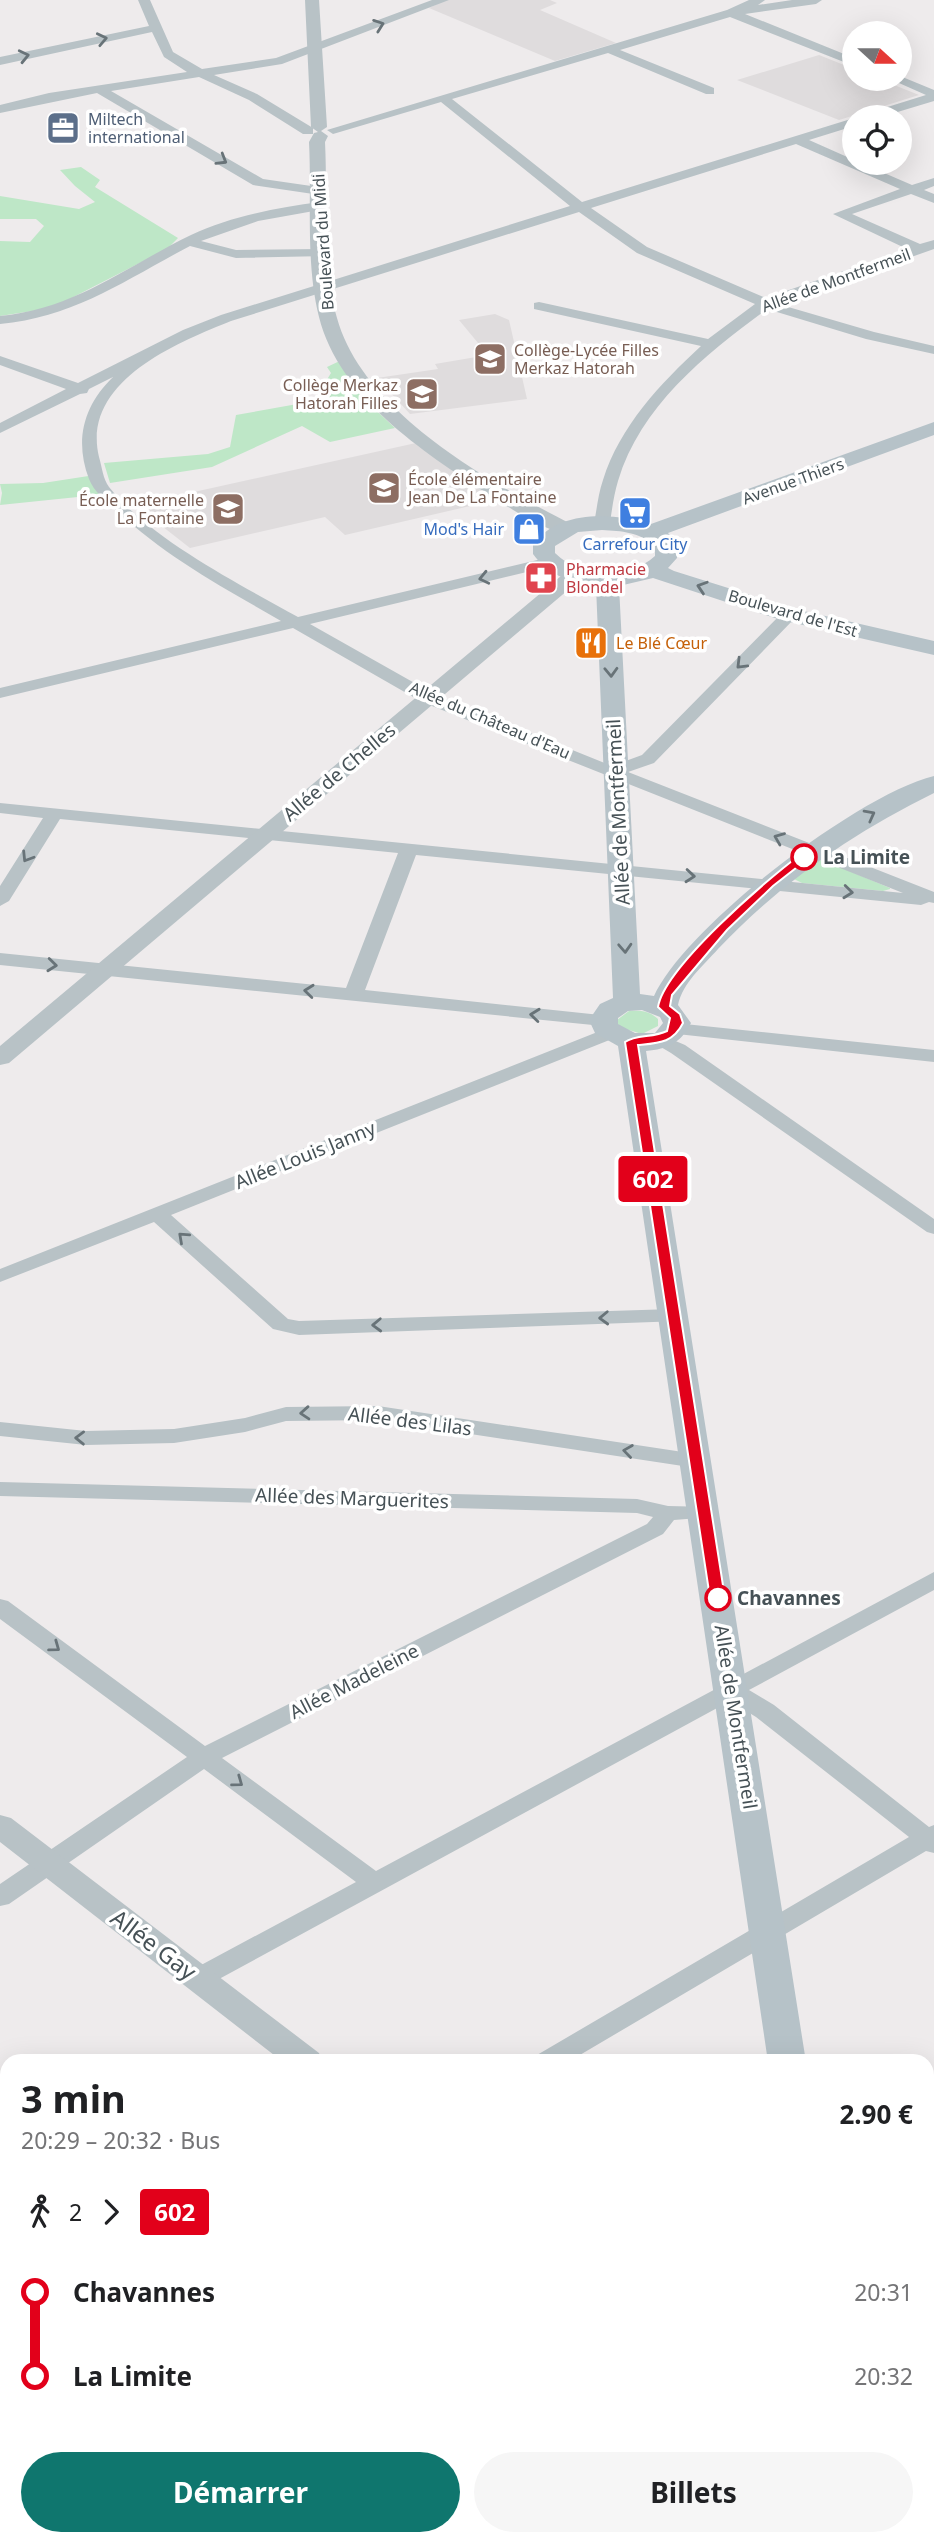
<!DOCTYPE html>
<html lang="fr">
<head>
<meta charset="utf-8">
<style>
  :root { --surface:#fff; --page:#f6f6f6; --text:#202124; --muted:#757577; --accent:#0f766e }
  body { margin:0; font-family:"Noto Sans",sans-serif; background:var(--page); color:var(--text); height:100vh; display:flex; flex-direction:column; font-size:26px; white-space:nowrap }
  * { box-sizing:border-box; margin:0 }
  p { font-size:23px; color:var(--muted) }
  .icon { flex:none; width:38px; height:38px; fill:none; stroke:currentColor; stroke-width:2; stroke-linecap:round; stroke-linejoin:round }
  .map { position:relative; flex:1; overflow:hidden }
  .panel { position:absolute; left:0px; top:2054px; width:934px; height:492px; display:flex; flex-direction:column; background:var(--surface); border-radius:21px 21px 0 0; box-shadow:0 7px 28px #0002 }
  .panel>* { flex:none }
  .badge { padding:0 14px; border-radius:5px; font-size:24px; line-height:46px }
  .needle { width:46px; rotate:111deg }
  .fabs { position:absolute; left:842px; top:21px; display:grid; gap:14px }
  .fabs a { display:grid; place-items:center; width:70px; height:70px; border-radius:50%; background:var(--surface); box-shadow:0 7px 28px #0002; font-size:35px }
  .map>.badge { position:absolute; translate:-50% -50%; box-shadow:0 0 0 4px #fff }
  .legs { display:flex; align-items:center; gap:10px; height:77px; padding:0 21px; font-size:23px }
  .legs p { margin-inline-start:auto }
  .headline { display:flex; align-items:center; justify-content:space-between; height:119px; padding:0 21px }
  h1 { font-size:38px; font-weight:700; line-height:52px }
  .cta { display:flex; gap:14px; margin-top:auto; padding:14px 21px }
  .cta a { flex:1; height:80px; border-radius:42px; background:var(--accent); color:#fff; font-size:28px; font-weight:700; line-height:80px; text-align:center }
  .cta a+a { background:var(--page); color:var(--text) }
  ul { padding:0 21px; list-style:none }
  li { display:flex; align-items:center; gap:24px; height:84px; font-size:26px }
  li i { display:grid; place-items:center; width:10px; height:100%; margin:0 9px; background:currentColor }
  li i::after { content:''; width:18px; height:18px; margin:-9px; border:5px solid; border-radius:50%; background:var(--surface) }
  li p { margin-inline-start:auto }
  li:first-child i { background:linear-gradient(#0000 50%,currentColor 0) }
  li:last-child i { background:linear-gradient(currentColor 50%,#0000 0) }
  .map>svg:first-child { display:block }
</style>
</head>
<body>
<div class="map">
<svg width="934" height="2546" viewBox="0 0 934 2546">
  <rect width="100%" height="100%" fill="#eeebec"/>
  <path fill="#dfdcdd" d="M 446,0 L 550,0 L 557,3 L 540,10 L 616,43 L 555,61 L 429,8 Z
    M 819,55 L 854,69 L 854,79 L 879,79 L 919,95 L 839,120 L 737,80 Z
    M 495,314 L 509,320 L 527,399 L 410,414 L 377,378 L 438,369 L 435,364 L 488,355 L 459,320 Z
    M 416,443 L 496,500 L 345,535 L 325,517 L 190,548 L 135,505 Z"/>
  <path fill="#bee7c7" d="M 81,167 L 100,180 L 95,187 L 178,238 L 167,249 L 52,308 L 0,316 L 0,241 L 30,242 L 44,226 L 36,219 L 0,219 L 0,196 L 79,209 L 95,202 L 75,186 L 60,170 Z
    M 346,358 L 377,398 L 364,399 L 395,428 L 330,442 L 302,426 L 212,467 L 110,483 L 104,463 L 208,454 L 230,447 L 236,415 L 314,401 L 331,373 L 327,367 Z
    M 95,475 L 107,494 L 0,505 L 2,493 L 0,484 L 43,483 Z
    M 823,860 L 890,888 L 890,889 L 883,891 L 802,883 L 792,878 L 813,861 Z
    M 629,1011 C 640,1010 650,1011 658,1019 L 658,1026 L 642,1034 L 619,1027 L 617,1020 Z"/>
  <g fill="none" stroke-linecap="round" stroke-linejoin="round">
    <path fill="#b8c2c6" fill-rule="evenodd" d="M 138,0 L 150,0 L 173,52 L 202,69 L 276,58 L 432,0 L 449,0 L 282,64 L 214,75 L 257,94 L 313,128 L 313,134 L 303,134 L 249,100 L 199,77 L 111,91 L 263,179 L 325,188 L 327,191 L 320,195 L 253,185 L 97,93 L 0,113 L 0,105 L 49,93 L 187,72 L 164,57 L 152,32 L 0,65 L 0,57 L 149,26 Z
      M 749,0 L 765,0 L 758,5 L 792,0 L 822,0 L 816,4 L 745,14 L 854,58 L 854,66 L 730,17 L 620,50 L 714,88 L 714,94 L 706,94 L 608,53 L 452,99 L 582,202 L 854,118 L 854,126 L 809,140 L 854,160 L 854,163 L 861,163 L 912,185 L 934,178 L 934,186 L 924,190 L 934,194 L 934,203 L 911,194 L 852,214 L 920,244 L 934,240 L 934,249 L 778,304 L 874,332 L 934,346 L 934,354 L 866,339 L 767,309 C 706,354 641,405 618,481 C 614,494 612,509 610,523 L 602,528 L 596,526 L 594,523 C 597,509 598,494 603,480 C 620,426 660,384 701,346 L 534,309 L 534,303 L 539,302 L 708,339 L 755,304 L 637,253 L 579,212 L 231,321 C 176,343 81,382 99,457 C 102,467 103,479 109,487 C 150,539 241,585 298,617 L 550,557 L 556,559 L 558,562 L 556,565 L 310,624 L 434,694 L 612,766 L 642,755 L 783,612 L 795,612 L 797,615 L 795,618 L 654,763 L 628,772 L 934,892 L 934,903 L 929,902 L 921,905 L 416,855 L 365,990 L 610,1016 L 613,1020 L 603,1026 L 0,965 L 0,953 L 346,988 L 398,853 L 60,819 L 9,901 L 0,906 L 0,886 L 43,818 L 0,813 L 0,803 L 903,893 L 422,702 L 293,628 L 0,698 L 0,688 L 281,621 C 224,588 166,557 117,511 C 107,502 94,492 89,479 C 74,440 84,405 113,377 L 89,389 L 87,393 L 80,394 L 0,433 L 0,423 L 66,389 L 0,365 L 0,356 L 78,383 L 183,330 L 221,315 L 570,206 L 441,102 L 333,134 L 327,130 L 727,10 ZM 796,144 L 900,189 L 833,214 L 907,249 L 766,298 L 647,247 L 591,208 Z
      M 900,76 L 934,90 L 934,101 L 881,117 L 863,117 L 865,114 L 926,95 L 890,79 L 900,79 Z
      M 320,202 L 325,203 L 325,209 L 258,221 L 201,241 L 236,250 L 322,249 L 327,250 L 327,256 L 236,258 L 190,246 C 125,280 75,317 0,324 L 0,316 C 75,309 125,267 191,235 C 231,216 276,208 320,202 Z
      M 675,1023 L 934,1050 L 934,1062 L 668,1033 L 665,1029 Z
      M 610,1027 L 617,1029 L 620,1033 L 617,1037 L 171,1215 L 288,1319 L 299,1321 L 673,1309 L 681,1311 L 684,1316 L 681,1321 L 299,1335 L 273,1329 L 154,1222 L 0,1282 L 0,1269 Z
      M 659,1034 L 685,1045 L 934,1219 L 934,1234 L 927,1232 L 671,1053 L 649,1040 L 652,1036 Z
      M 378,1406 L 696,1454 L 704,1456 L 707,1461 L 704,1466 L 696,1468 L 378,1420 L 286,1421 L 245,1432 L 174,1443 L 86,1445 L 0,1436 L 0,1422 L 86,1431 L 174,1429 L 245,1418 L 286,1407 Z
      M 0,1482 L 637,1499 L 668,1506 L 711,1507 L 714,1512 L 711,1517 L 674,1520 L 663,1534 L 222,1758 L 376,1871 L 934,1572 L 934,1590 L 749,1690 L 774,1705 L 929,1827 L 934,1825 L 934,1853 L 926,1851 L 568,2062 L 533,2062 L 537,2055 L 909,1837 L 756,1717 L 730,1701 L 208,1985 L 199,1988 L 190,1985 L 186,1978 L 190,1971 L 356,1882 L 204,1769 L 9,1904 L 0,1906 L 0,1884 L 187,1757 L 0,1619 L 0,1599 L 8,1601 L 205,1746 L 647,1524 L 653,1517 L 637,1513 L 0,1496 Z
      M 934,2089 L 934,2111 L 928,2113 L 928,2091 Z
      M 934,2424 L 934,2455 L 928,2457 L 928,2426 Z
      M 0,2433 L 7,2434 L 7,2458 L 0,2457 Z
      M 928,2457 L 934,2460 L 934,2492 L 928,2489 Z
      M 934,2493 L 934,2526 L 928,2528 L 928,2496 Z
      M 93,2539 L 123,2539 L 121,2546 L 91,2546 Z
      M 883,2539 L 914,2539 L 911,2546 L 880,2546 Z"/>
    <path fill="#b8c2c6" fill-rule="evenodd" d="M 305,0 L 319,0 L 327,127 L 321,131 L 328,136 L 325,142 C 328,199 321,263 337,318 C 363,413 491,483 573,525 L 576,529 L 573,533 C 554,538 505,505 488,494 C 423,452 339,397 319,317 C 305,261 312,199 309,142 L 314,133 L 318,132 L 311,127 Z
      M 574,569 L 581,571 L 584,575 L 581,579 L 9,1063 L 0,1065 L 0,1046 L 567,571 Z
      M 0,1815 L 11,1818 L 319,2053 L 323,2062 L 283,2062 L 0,1842 Z"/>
    <path fill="#b6c2c8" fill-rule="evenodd" d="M 934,422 L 934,435 L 668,533 L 677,544 L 677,558 L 668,568 L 674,571 L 795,609 L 934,641 L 934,655 L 781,620 L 653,578 L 619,586 L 640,994 L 654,996 C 686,926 859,794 934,776 L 934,793 C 852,833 781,883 718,949 C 703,966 683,982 678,1005 L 691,1023 C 681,1043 668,1049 646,1051 L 806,2062 L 768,2062 L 618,1046 L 595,1033 L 589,1020 L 600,1004 L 613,998 L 596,586 C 571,583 548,575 533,554 L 533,545 C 558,509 614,513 651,524 ZM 602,530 C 622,531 639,532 655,546 L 655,556 C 627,581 581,579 555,553 L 555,546 L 578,532 ZM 642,1010 L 660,1017 L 663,1023 L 655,1033 L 635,1033 L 618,1024 L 618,1018 L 628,1011 Z
      M 818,2539 L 860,2539 L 857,2546 L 815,2546 Z"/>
  </g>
  <defs><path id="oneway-chevron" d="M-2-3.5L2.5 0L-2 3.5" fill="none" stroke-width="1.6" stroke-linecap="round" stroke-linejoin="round" transform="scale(1.75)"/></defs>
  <g stroke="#687378">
    <use href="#oneway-chevron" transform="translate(379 25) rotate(-20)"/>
    <use href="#oneway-chevron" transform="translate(102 39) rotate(-12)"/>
    <use href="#oneway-chevron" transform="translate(24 56) rotate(-13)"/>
    <use href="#oneway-chevron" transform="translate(222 160) rotate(31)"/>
    <use href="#oneway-chevron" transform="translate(484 578) rotate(167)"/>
    <use href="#oneway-chevron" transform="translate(702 587) rotate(-162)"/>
    <use href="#oneway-chevron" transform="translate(741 664) rotate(135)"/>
    <use href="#oneway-chevron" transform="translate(611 672) rotate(88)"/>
    <use href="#oneway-chevron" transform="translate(870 815) rotate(-28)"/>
    <use href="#oneway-chevron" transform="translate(779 838) rotate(-158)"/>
    <use href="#oneway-chevron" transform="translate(27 857) rotate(122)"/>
    <use href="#oneway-chevron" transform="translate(690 876) rotate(5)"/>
    <use href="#oneway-chevron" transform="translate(848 892) rotate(6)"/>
    <use href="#oneway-chevron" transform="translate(625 948) rotate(87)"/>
    <use href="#oneway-chevron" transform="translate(52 965) rotate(6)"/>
    <use href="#oneway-chevron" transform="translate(309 991) rotate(-174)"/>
    <use href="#oneway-chevron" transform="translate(535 1015) rotate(-174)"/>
    <use href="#oneway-chevron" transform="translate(183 1237) rotate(-138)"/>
    <use href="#oneway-chevron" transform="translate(604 1318) rotate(178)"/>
    <use href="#oneway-chevron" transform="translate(377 1325) rotate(178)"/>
    <use href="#oneway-chevron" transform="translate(305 1413) rotate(176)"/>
    <use href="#oneway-chevron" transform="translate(80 1438) rotate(-179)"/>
    <use href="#oneway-chevron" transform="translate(628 1451) rotate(-172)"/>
    <use href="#oneway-chevron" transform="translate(55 1647) rotate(36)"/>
    <use href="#oneway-chevron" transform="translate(238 1782) rotate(36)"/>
  </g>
  <path fill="#e2001a" stroke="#fff" stroke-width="2" d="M 800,855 L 810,857 L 773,886 L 727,930 L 672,995 L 670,1006 L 680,1014 L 683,1023 C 673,1043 659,1043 638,1045 L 725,1598 L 718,1603 L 710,1598 L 625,1042 C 636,1034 653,1038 667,1031 L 670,1018 L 658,1007 C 664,968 766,880 800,855 Z"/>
  <defs>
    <symbol id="office-square" viewBox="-11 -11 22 22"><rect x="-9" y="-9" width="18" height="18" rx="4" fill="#5c6f8a" stroke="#fff"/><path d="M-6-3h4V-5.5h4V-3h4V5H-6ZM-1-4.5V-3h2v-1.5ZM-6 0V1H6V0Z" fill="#fff"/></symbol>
    <symbol id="school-square" viewBox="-11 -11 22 22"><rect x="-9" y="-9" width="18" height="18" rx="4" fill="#8d6e63" stroke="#fff"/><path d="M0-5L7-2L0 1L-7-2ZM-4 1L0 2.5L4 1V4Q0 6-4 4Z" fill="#fff"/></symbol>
    <symbol id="supermarket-square" viewBox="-11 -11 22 22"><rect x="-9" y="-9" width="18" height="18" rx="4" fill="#3f7fe0" stroke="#fff"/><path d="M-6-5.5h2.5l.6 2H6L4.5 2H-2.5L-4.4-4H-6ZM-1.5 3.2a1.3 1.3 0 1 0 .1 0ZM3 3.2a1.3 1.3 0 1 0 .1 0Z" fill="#fff"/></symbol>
    <symbol id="shop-square" viewBox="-11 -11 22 22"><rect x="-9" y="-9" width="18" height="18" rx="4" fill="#3f7fe0" stroke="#fff"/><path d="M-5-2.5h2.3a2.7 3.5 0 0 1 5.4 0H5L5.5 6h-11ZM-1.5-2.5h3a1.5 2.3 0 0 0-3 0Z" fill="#fff"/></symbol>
    <symbol id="pharmacy-square" viewBox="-11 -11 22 22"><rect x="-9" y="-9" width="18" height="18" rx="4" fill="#e0444e" stroke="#fff"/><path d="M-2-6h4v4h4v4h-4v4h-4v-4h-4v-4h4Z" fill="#fff"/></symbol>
    <symbol id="restaurant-square" viewBox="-11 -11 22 22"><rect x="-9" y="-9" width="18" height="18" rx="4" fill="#e8710a" stroke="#fff"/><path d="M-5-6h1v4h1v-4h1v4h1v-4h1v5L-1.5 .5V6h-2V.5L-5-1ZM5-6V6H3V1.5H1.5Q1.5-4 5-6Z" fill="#fff"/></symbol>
  </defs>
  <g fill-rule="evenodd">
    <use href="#office-square" x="44" y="109" width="38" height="38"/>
    <use href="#school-square" x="471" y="340" width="38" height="38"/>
    <use href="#school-square" x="403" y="375" width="38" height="38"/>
    <use href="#school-square" x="365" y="469" width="38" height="38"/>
    <use href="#school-square" x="209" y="490" width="38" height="38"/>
    <use href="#supermarket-square" x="616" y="494" width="38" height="38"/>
    <use href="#shop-square" x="510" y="510" width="38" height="38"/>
    <use href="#pharmacy-square" x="522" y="559" width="38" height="38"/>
    <use href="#restaurant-square" x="572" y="624" width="38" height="38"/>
  </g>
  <g fill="#fff" stroke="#e2001a" stroke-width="3.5">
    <circle cx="804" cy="857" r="12"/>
    <circle cx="718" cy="1598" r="12"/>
  </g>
  <g text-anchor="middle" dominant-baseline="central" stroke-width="7" stroke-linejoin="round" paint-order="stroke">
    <g font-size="16" fill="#4e5e75" stroke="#fff" text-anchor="start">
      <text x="88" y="119">Miltech<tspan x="88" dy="18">international</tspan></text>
    </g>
    <g font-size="16" fill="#465156" stroke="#fff">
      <text transform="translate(323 242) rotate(-94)">Boulevard du Midi</text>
      <text transform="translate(836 280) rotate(-20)">Allée de Montfermeil</text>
      <text transform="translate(793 481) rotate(-20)">Avenue Thiers</text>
      <text transform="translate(793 613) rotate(16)">Boulevard de l'Est</text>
      <text transform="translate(490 720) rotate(23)">Allée du Château d'Eau</text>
    </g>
    <g font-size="16" fill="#785e54" stroke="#fff" text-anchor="start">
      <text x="514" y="350">Collège-Lycée Filles<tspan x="514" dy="18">Merkaz Hatorah</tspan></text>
      <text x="398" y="385" text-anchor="end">Collège Merkaz<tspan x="398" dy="18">Hatorah Filles</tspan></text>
      <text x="408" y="479">École élémentaire<tspan x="408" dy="18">Jean De La Fontaine</tspan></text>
      <text x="204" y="500" text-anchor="end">École maternelle<tspan x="204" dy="18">La Fontaine</tspan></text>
    </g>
    <g font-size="16" fill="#366cbe" stroke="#fff" text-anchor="end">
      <text x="504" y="529">Mod's Hair</text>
      <text x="635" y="544" text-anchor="middle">Carrefour City</text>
    </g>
    <g font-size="16" fill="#be3a42" stroke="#fff" text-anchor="start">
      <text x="566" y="569">Pharmacie<tspan x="566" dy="18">Blondel</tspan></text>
    </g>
    <g font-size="16" fill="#c56008" stroke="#fff" text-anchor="start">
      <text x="616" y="643">Le Blé Cœur</text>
    </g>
    <g font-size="19" fill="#465156" stroke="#fff">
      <text transform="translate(339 772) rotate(-40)">Allée de Chelles</text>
      <text transform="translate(618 812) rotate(-93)">Allée de Montfermeil</text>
      <text transform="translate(305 1155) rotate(-22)">Allée Louis Janny</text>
      <text transform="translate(410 1421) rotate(7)">Allée des Lilas</text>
      <text transform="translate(352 1498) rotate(2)">Allée des Marguerites</text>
      <text transform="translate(354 1681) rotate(-27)">Allée Madeleine</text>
      <text transform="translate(736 1717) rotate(81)">Allée de Montfermeil</text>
    </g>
    <g font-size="19" font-weight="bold" fill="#465156" stroke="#fff" text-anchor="start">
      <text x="823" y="857">La Limite</text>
      <text x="737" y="1598">Chavannes</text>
    </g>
    <g font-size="23" fill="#465156" stroke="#fff">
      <text transform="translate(154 1944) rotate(37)">Allée Gay</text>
    </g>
  </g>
</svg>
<div class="fabs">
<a><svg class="needle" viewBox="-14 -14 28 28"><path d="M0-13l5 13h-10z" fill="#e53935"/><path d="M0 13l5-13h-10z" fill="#757577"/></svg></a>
<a><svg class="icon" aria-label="locate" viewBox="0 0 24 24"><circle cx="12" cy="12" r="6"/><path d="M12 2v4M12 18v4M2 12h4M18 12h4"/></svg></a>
</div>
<b class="badge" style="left:653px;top:1179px;background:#e2001a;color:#fff">602</b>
<section class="panel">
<div class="headline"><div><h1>3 min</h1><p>20:29 – 20:32 · Bus</p></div><b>2.90 €</b></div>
<div class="legs"><svg class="icon" aria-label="walk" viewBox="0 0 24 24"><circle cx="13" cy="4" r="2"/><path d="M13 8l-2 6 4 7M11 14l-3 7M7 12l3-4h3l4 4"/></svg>2<svg class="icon" aria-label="forward" viewBox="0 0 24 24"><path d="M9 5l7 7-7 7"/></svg><b class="badge" style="background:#e2001a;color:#fff">602</b></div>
<ul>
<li><i style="color:#e2001a"></i><b>Chavannes</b><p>20:31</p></li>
<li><i style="color:#e2001a"></i><b>La Limite</b><p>20:32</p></li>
</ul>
<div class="cta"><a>Démarrer</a><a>Billets</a></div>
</section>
</div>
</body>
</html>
